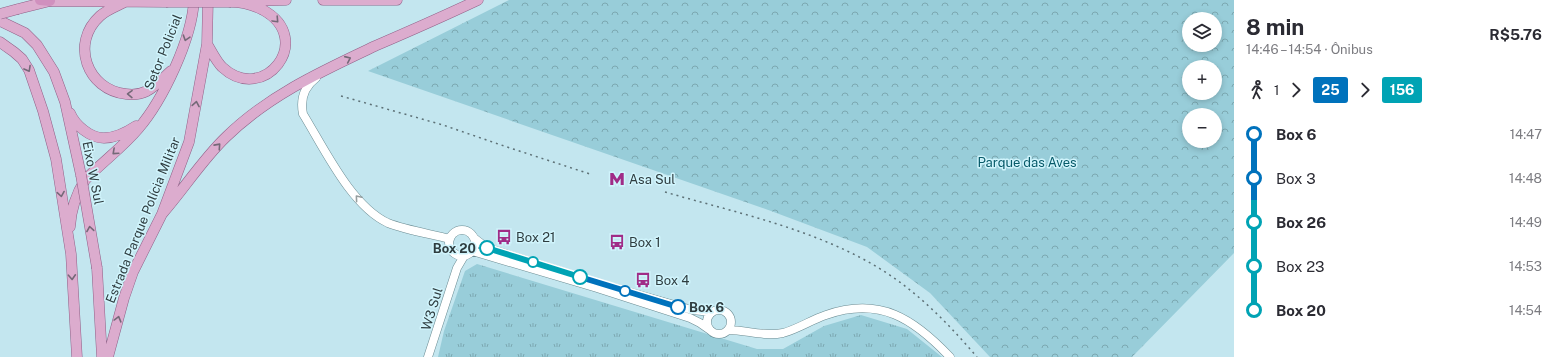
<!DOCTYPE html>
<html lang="pt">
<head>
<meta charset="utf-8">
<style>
  :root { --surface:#fff; --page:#f7f7f7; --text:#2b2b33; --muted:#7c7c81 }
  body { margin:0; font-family:"Public Sans",sans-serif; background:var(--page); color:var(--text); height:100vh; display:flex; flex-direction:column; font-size:15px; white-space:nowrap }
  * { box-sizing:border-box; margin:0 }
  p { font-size:13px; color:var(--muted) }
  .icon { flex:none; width:22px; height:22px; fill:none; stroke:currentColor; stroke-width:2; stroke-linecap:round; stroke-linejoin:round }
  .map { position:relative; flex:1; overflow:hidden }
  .side { display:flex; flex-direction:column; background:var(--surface); width:320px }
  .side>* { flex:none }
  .badge { padding:0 8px; border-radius:3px; font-size:14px; line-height:26px }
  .fabs { position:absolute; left:1182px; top:12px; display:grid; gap:8px }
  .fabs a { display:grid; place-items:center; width:40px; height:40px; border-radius:50%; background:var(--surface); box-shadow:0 2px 6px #0003; font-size:20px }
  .map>.badge { position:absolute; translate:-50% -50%; box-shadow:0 0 0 2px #fff }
  .legs { display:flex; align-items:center; gap:6px; height:44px; padding:0 12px; font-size:13px }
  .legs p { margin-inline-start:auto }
  .head { display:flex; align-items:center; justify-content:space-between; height:68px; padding:0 12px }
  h1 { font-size:22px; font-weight:700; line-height:30px }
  ul { padding:0 12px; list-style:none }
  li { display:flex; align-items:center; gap:14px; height:44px; font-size:15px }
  li i { display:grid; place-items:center; width:6px; height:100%; margin:0 5px; background:currentColor }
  li i::after { content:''; width:10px; height:10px; margin:-5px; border:3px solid; border-radius:50%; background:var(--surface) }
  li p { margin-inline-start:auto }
  li:first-child i { background:linear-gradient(#0000 50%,currentColor 0) }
  li:last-child i { background:linear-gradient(currentColor 50%,#0000 0) }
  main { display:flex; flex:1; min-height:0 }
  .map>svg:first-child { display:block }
</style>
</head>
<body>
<main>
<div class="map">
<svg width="1234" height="357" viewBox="0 0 1234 357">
  <defs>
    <pattern id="grass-tufts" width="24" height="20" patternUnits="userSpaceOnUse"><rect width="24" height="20" fill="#98cdd9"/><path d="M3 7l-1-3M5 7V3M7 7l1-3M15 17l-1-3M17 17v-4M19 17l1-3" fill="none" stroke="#7ca8b1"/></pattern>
    <pattern id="forest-crowns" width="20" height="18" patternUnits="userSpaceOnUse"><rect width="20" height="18" fill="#98cdd9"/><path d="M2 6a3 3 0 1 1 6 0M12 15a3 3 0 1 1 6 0" fill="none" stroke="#7ca8b1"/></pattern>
  </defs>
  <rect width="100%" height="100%" fill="#c3e6ef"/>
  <path fill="url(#grass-tufts)" d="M 477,264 L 757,349 L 783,349 L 824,326 L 861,315 L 907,329 L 942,357 L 438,357 L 444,331 L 465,271 Z"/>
  <path fill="url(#forest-crowns)" fill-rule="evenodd" d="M 509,0 L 1234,0 L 1234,253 L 1132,357 L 990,357 L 930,293 L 867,247 L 771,211 L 368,71 ZM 1189,19 L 1215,19 L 1215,45 L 1189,45 ZM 1189,67 L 1215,67 L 1215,93 L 1189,93 ZM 1189,115 L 1215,115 L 1215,141 L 1189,141 Z"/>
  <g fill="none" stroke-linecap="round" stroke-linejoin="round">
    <defs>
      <path id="tertiary" d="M 316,78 C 304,87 300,99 303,114 C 324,148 351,206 388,223 C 406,230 431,234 450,239
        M449 243a13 13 0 1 1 26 0a13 13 0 1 1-26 0Z
        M 474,238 L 487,248 L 575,276
        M 472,251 L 597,288 L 690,318 L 700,323 L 710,330
        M 615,288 L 692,310 L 712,312
        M707 322a12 12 0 1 1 24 0a12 12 0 1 1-24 0Z
        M 728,330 C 747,330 764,337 783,333 C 798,329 811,320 826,315 C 880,296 914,319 950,357
        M 428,357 L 457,268 L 464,256"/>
      <path id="primary" d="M 323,0 L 397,0
        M 127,1 C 118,6 108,9 100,16 C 70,43 87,90 126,94 C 133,95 141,94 147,91 C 156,86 163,78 171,71
        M 248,1 L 286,0
        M 18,9 L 50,1 L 166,2
        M 0,21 L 25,33 L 37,45 L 54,72 L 65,102 L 81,175
        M 0,42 L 14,52 L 22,59 L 29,70 L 43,111 L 56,159 L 71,254 L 77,357
        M 207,44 C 212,52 216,61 222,67 C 264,106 316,39 263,10 C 253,5 243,2 231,2
        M 70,113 C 75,125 90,138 104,138 C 116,138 127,132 136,126
        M 162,214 C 184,189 202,160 226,137 C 269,95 322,71 375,46 C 410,31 444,16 478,0
        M 70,227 C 71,210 76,194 85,180 C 102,162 122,148 138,129 C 163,100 192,39 194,0
        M 97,268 L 102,357
        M 108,357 L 124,298 L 133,272 L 162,214 L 189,142 L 207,44 L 208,0"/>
      <path id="trunk" d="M 40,0 L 50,1"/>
    </defs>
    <use href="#tertiary" stroke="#6b8c93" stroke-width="9"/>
    <use href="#primary" stroke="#906087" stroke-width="11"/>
    <use href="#trunk" stroke="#906087" stroke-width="11"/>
    <use href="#tertiary" stroke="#fff" stroke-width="8"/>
    <use href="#primary" stroke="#dcacce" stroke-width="10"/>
    <use href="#trunk" stroke="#d090be" stroke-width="10"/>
    <path stroke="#5d7176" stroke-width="1.5" stroke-dasharray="2 4" stroke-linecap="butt" d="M 341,96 L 443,125 L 507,147 L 590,174
      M 665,192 C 744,215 834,233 901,283 C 929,304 954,330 977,357"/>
    <defs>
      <path id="primary-bridge" d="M 166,2 L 231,2
        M 0,14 L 18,9
        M 81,175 L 97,268"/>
    </defs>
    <use href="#primary-bridge" stroke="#906087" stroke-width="11" stroke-linecap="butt"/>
    <use href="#primary-bridge" stroke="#dcacce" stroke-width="10"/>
  </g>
  <defs><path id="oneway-chevron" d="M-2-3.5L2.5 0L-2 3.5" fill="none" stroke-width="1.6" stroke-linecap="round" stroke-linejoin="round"/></defs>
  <g stroke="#746978">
    <use href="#oneway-chevron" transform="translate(276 20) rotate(47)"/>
    <use href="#oneway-chevron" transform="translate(186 38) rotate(108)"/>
    <use href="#oneway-chevron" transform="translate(348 59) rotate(-24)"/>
    <use href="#oneway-chevron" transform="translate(28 69) rotate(61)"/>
    <use href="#oneway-chevron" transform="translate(130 94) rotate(-179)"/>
    <use href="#oneway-chevron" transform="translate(196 104) rotate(-80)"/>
    <use href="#oneway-chevron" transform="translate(218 146) rotate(-48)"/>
    <use href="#oneway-chevron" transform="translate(115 152) rotate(138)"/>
    <use href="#oneway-chevron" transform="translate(61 194) rotate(81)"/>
    <use href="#oneway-chevron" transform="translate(90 229) rotate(-99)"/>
    <use href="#oneway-chevron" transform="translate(72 277) rotate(87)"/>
    <use href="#oneway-chevron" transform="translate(118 319) rotate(-75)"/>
  </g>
  <use stroke="#969e9f" href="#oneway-chevron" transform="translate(358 198) rotate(-130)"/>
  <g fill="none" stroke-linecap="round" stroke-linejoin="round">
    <defs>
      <path id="line-1" d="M 580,277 L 678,307"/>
      <path id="line-2" d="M 487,248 L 580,277"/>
    </defs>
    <use href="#line-1" stroke="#fff" stroke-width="9"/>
    <use href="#line-2" stroke="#fff" stroke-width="9"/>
    <use href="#line-1" stroke="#0072bc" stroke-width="6"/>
    <use href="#line-2" stroke="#00a3b4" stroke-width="6"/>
  </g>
  <defs>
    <symbol id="metro-bare" viewBox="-9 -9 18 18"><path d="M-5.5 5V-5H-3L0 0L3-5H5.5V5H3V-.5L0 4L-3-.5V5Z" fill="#a02c87" stroke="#d0f4fc" stroke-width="2.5" paint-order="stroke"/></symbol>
    <symbol id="bus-bare" viewBox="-9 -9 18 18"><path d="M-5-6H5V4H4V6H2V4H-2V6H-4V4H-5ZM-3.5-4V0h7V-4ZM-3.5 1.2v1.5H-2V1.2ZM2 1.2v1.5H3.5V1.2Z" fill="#a02c87" stroke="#d0f4fc" stroke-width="2.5" paint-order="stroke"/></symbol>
  </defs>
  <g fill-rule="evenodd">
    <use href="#metro-bare" x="606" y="168" width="22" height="22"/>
    <use href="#bus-bare" x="493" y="226" width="22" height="22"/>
    <use href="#bus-bare" x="606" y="231" width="22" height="22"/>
    <use href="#bus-bare" x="632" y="269" width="22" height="22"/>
  </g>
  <g fill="#fff" stroke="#00a3b4" stroke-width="2">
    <circle cx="487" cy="248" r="7"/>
    <circle cx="533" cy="262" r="5"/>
    <circle cx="580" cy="277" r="7"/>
  </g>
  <g fill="#fff" stroke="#0072bc" stroke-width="2">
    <circle cx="625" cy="291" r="5"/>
    <circle cx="678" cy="307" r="7"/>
  </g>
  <g text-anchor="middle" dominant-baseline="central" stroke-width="3" stroke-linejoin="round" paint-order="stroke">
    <g font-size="13" fill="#2e3c3f" stroke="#d0f4fc">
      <text transform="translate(163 52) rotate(-68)">Setor Policial</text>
      <text transform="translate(93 173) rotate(79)">Eixo W Sul</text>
      <text transform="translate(143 220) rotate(-68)">Estrada Parque Polícia Militar</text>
      <text transform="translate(432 309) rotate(-73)">W3 Sul</text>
    </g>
    <g font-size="13" fill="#075a69" stroke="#d0f4fc">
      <text x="1027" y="162">Parque das Aves</text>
    </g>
    <g font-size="13" fill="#2e3c3f" stroke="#d0f4fc" text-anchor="start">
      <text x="629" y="179">Asa Sul</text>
      <text x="516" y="237">Box 21</text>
      <text x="629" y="242">Box 1</text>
      <text x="655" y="280">Box 4</text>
    </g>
    <g font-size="13" font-weight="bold" fill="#2e3c3f" stroke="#d0f4fc" text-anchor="end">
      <text x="476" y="248">Box 20</text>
      <text x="689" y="307" text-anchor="start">Box 6</text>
    </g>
  </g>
</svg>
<div class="fabs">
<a><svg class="icon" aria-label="layers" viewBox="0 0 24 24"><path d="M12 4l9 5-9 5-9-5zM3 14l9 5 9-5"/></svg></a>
<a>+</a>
<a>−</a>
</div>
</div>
<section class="side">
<div class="head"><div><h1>8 min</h1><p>14:46 – 14:54 · Ônibus</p></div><b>R$5.76</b></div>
<div class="legs"><svg class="icon" aria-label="walk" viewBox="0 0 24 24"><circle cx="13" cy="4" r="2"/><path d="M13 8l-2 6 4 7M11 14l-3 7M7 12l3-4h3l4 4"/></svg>1<svg class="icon" aria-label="forward" viewBox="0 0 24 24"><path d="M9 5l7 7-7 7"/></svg><b class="badge" style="background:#0072bc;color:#fff">25</b><svg class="icon" aria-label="forward" viewBox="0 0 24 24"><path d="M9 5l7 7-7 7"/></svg><b class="badge" style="background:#00a3b4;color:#fff">156</b></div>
<ul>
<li><i style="color:#0072bc"></i><b>Box 6</b><p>14:47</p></li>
<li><i style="color:#0072bc"></i><span>Box 3</span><p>14:48</p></li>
<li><i style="color:#00a3b4"></i><b>Box 26</b><p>14:49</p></li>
<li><i style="color:#00a3b4"></i><span>Box 23</span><p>14:53</p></li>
<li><i style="color:#00a3b4"></i><b>Box 20</b><p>14:54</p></li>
</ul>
</section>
</main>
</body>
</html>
